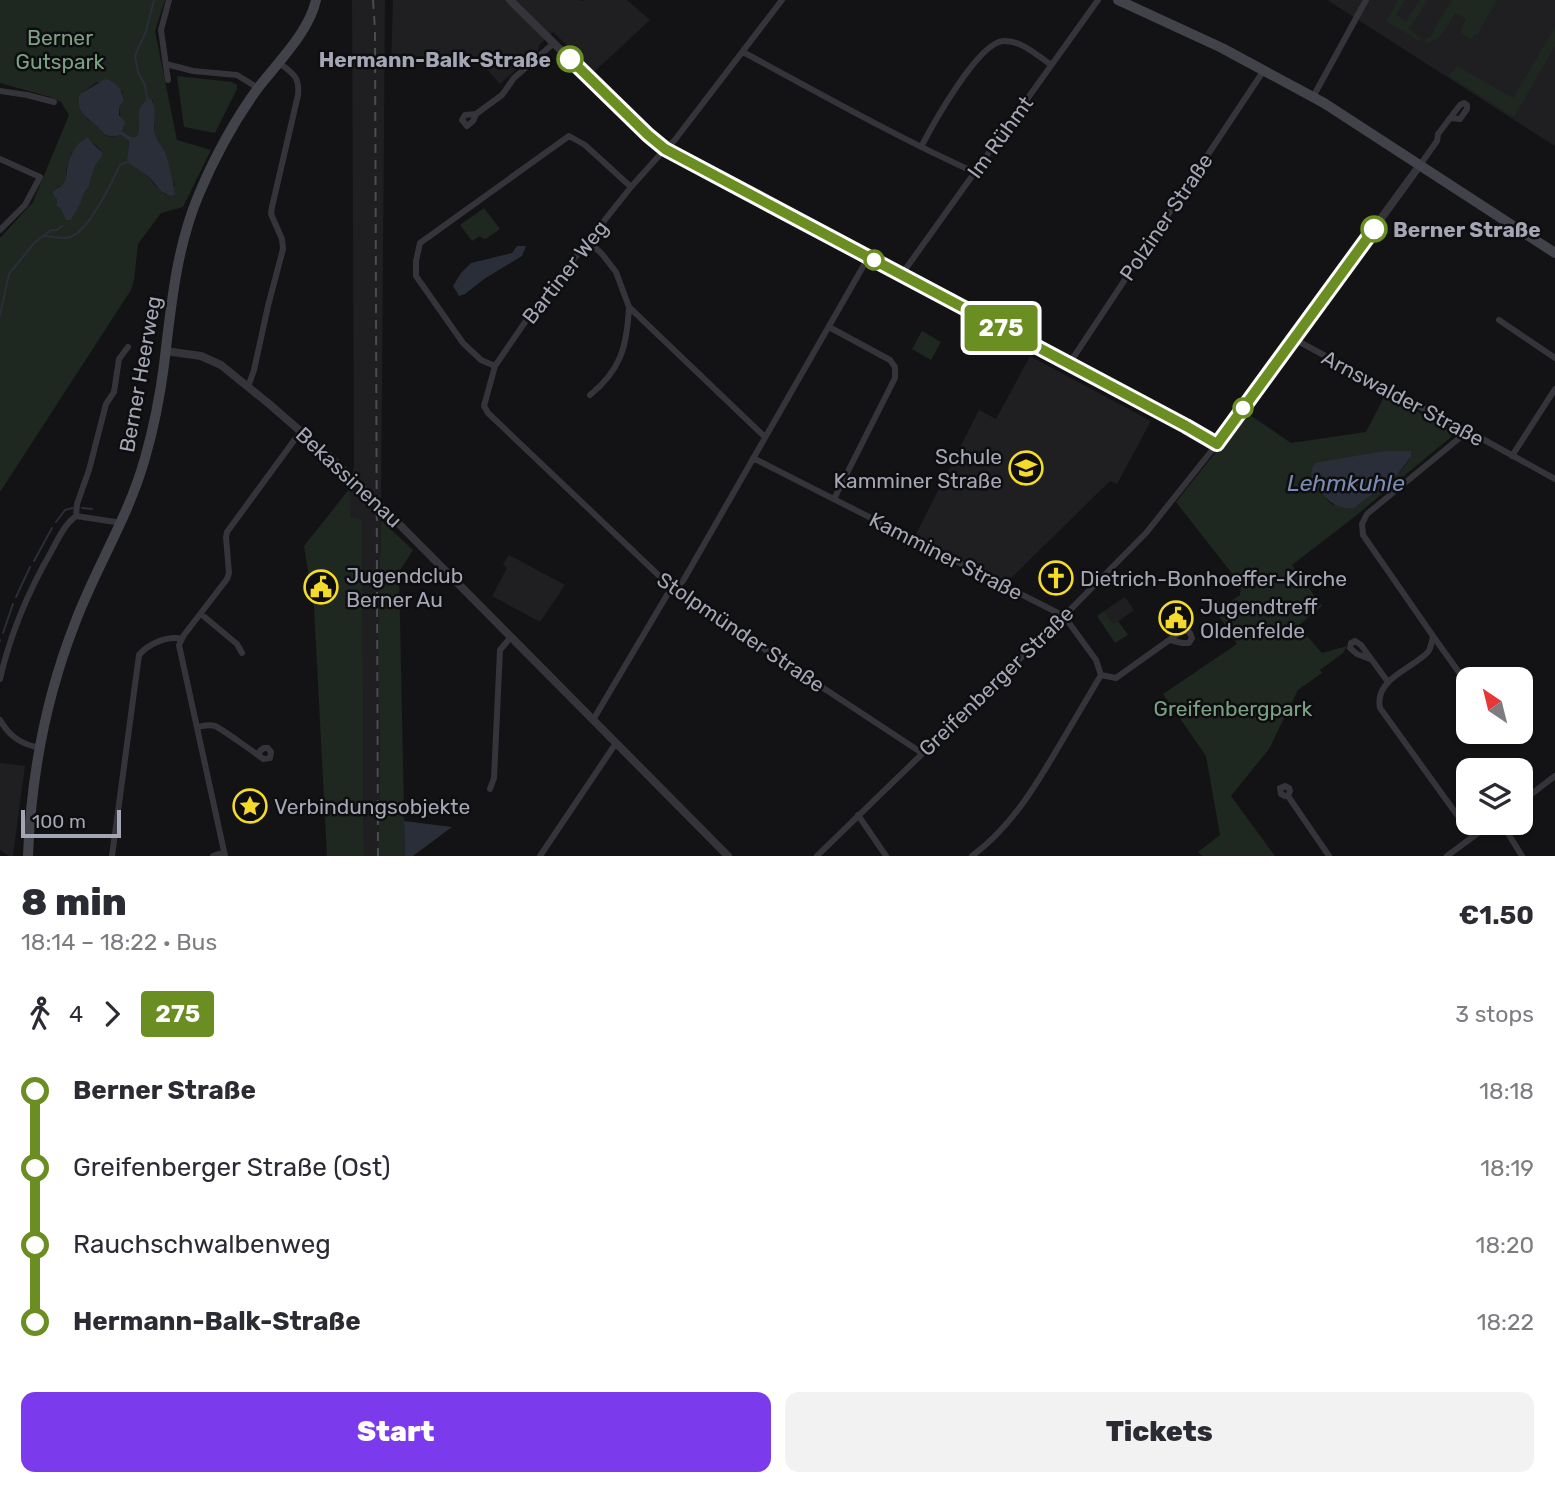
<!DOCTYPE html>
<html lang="en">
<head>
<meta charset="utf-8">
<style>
  :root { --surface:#fff; --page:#f2f2f3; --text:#2b2b33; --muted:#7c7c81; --accent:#7c3aed }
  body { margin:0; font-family:Rubik,sans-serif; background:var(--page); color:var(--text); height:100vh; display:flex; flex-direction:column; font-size:26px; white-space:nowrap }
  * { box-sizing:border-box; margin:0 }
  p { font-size:23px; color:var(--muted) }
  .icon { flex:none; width:38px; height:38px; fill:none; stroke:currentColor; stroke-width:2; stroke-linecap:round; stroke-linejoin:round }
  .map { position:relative; height:856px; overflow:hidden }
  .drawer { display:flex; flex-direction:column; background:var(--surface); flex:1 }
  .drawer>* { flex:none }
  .badge { padding:0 14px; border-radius:5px; font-size:24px; line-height:46px }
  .needle { width:46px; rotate:325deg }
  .fabs { position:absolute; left:1456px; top:667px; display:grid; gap:14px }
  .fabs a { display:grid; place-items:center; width:77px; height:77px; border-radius:14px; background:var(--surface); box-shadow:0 2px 5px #0004; font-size:35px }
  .scale { position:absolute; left:21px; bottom:18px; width:100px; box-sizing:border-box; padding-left:7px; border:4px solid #a4a6b5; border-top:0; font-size:19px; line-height:24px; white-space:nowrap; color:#a4a6b5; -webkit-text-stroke:5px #0e0e10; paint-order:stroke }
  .map>.badge { position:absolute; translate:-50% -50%; box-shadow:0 0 0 4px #fff }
  .legs { display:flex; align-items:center; gap:10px; height:77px; padding:0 21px; font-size:23px }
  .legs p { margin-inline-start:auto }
  .overview { display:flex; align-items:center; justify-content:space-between; height:119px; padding:0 21px }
  h1 { font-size:38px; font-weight:800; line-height:52px }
  .cta { display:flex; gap:14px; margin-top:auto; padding:14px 21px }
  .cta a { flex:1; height:80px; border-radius:14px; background:var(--accent); color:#fff; font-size:28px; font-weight:800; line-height:80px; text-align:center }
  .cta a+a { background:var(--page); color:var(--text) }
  ul { padding:0 21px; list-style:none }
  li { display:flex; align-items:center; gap:24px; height:77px; font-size:26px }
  li i { display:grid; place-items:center; width:10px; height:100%; margin:0 9px; background:currentColor }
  li i::after { content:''; width:18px; height:18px; margin:-9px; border:5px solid; border-radius:50%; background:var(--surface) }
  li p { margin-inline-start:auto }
  li:first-child i { background:linear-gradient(#0000 50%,currentColor 0) }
  li:last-child i { background:linear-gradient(currentColor 50%,#0000 0) }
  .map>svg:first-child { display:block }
</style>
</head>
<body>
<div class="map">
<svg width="1555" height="856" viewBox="0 0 1555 856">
  <rect width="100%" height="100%" fill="#131315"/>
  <path fill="#1f1f22" d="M 352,0 L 385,0 L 381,520 L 378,636 L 380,762 L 378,856 L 364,856 L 362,519 L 350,517 L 350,488 L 354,466 Z
    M 393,0 L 580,0 L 582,1 L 584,0 L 627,0 L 650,20 L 594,72 L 553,32 L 539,45 L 538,51 L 500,84 L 483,65 L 391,65 Z
    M 1327,0 L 1555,0 L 1555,146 Z
    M 1030,356 L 1151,421 L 1117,484 L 1110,481 L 1007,582 L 915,536 L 979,410 L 996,419 Z
    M 509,555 L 565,585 L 540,622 L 492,596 L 507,568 L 503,564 Z
    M 1125,597 L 1134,610 L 1113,625 L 1104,611 Z
    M 0,763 L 25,766 L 13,856 L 9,856 L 0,850 Z"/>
  <path fill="#1f2721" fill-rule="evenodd" d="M 0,0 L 165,0 L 155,31 L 177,140 L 211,150 L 183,207 L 161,213 L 138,244 L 134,280 L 131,290 L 0,492 L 0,238 L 33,202 L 69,115 L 61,102 L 50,97 L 0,83 ZM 97,82 L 122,91 L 124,101 L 119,107 L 122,131 L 129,136 L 135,137 L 138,134 C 141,119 134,105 151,99 L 153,100 L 155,134 L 165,151 L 171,178 L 175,185 L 166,195 L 154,184 L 148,176 L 135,167 L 128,150 L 129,141 L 121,135 L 113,137 L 107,136 L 98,126 L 87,119 L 80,94 ZM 83,139 C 91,143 101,146 103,155 L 95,166 L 89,186 L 84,193 L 81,202 L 65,215 L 61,209 L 56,206 L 57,200 L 53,191 L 63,184 L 66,178 L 66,170 L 71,154 Z
    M 1398,0 L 1405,0 L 1396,15 L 1406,21 L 1420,0 L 1428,0 L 1409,29 L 1421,38 L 1419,41 L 1386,21 Z
    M 1450,0 L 1497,0 L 1477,35 L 1475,34 L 1471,40 L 1460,32 L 1466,19 L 1455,13 C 1447,26 1441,42 1424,43 L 1428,37 L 1430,38 L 1435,30 L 1434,28 L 1451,2 Z
    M 1555,27 L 1555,46 L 1514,117 L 1449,76 L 1457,66 L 1513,98 Z
    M 177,76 L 232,82 L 237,85 L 237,89 L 215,133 L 184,127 Z
    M 484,208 L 500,229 L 486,239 L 482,238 L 480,236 L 472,241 L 460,225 Z
    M 922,331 L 941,342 L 931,360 L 912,349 Z
    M 1385,395 L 1451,429 L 1451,437 L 1353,518 L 1292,565 L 1322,606 L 1298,626 L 1322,653 L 1347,646 L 1343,653 L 1320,670 L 1322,673 L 1298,690 L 1269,749 L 1231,796 L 1275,856 L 1202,856 L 1198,852 L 1220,835 L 1206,756 L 1163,694 L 1237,644 L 1216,611 L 1240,595 L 1241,585 L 1176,502 L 1247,413 L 1291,443 L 1366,432 ZM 1384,451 L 1411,451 L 1411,457 C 1392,488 1365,494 1333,505 L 1328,501 L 1311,478 Z
    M 350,488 L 350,517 L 362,519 L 364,856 L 327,856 L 314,607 L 304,546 Z
    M 381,520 L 413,550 L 399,572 L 405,856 L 378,856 L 380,762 L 378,636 Z
    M 1104,611 L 1113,624 L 1118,621 L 1128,635 L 1115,643 L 1097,616 Z"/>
  <path fill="#292e38" d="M 105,79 C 118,82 122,90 124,101 L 119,107 L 119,115 L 125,122 L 122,131 L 129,136 L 135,137 L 138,134 C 141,118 133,106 151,98 C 159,112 151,124 156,136 C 158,141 162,146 165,151 C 167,157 175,188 175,194 L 171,196 L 162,192 L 148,176 L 127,162 L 129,141 L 121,135 C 117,136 113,137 109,136 C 104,135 101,129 97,126 C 86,118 74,108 80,94 Z
    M 88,137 L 92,143 L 102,152 L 103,155 L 95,166 L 89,186 L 84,193 L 81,202 L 71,220 L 66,220 L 61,209 L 56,206 L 57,200 L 53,194 L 53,191 C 56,189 60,187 62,185 C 67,180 66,174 67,169 C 69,156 76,142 88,137 Z
    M 517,246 L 526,246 L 522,256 L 484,279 L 465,294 L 459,296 L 453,286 L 461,273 L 471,263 L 512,253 Z
    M 1384,451 L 1411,451 L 1411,457 L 1396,476 L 1354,508 C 1330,509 1324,496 1311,478 L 1312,468 L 1315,463 Z
    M 404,821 L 452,827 L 413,856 L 405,856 Z"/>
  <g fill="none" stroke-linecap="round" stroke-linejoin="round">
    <path stroke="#292e38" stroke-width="2" d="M 147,99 L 145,85 L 138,72 L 135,56 L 146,31 L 154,0
      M 43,236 C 51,236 63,240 70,237 C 88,232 112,182 120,165 L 127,162
      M 0,315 L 9,274 L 34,243 L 51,230 L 57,230 L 62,226
      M 82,508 L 92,509
      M 56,522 L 65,510 L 73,508
      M 34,561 L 52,528
      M 16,597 L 30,567
      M 3,633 L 13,604
      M 0,641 L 0,640"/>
    <path stroke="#34343a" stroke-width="6" d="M 782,0 L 674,141 L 665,149 L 631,187 L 534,309 L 495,366 L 484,406 L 488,413 L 673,589 L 922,753
      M 743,52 C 819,93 895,136 974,172
      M 166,64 L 193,71 L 237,75 L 258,88
      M 168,80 L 161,30 L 169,0
      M 0,91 L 27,95 L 54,102
      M 1313,97 L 1366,0
      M 476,114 L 465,115 L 462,120 L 467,126 L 473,121 L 476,114 L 502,95 L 514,78 L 554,43
      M 921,147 C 933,124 978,43 1003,41 C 1021,40 1037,55 1051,65
      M 0,159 L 40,177 L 25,205 L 0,230
      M 1420,165 L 1437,141 L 1438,134 L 1460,105 L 1464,103 L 1467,105 L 1467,109 L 1460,119 L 1450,118
      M 588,241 L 602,254 L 616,272 L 629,307 L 765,437
      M 902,274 L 1098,0
      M 1499,320 L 1555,358
      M 829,327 L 890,360 L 895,367 L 895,378 L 834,499
      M 1294,339 L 1450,423 L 1468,431 L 1555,479
      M 1069,364 L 1264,70
      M 495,366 L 481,360 L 463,343 L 416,276 L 416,261 L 420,243 L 569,136 L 585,145 L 631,187
      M 248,387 L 254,370 L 268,306 L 283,249 L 282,239 L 271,214 L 272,207 L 298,95 C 300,76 292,73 278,62
      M 590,395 C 621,370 627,346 629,307
      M 1468,431 L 1367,514 L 1362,524 L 1363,535 L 1433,636 C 1432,641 1431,648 1428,652 C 1412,669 1374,679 1380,708 L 1473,837
      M 1512,456 L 1555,389
      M 753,458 L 1064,616 L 1096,660 L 1101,675 C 1087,699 1073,722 1059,746 C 1035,787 1011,827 972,856
      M 76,516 L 77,504 L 89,470 L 106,404 L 114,392 L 119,359 L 128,347
      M 201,614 L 237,644 L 242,653
      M 1433,636 L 1468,685
      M 1370,659 L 1357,654 L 1350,648 L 1351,643 L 1355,641 L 1361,645 L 1388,682
      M 1101,675 L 1116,678 L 1179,633 L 1186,630 L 1190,633 L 1192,638 L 1189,643 L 1182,643 L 1170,640
      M 0,679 C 10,635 28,592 51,552 C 58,539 64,525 76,516 L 122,523
      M 0,720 C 10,737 21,744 40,748
      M 593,720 L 667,595 L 683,581 L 868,258
      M 197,727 C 203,726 209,724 215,726 C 219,727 261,757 263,759 L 270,758 L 271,752 L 268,748 L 264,748 L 260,751 L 259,754
      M 490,789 L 494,778 L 500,650 L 510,638
      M 1288,796 L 1290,791 L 1289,788 L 1285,786 L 1280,788 L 1281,794 L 1285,796 L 1288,796 L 1329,856
      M 1521,802 L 1555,776
      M 858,815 L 886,856
      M 1501,822 L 1522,856
      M 112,856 L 139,655 C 148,644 168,635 182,639
      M 213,856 L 224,852
      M 225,856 L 179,645 L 184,635 L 227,579 L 229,573 L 226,537 L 227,532 L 301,431
      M 540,856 L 616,743
      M 817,856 L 1064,616 L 1146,533 L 1217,444
      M 1447,856 L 1493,822"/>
    <path stroke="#34343a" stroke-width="8" d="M 510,0 L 647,135 L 665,149 L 1186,426 L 1217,444 L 1420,165
      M 165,351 L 201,356 L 221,365 L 268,403 L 329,456 L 398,523 L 728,856"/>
    <path stroke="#42424a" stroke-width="10" d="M 1118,0 L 1222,48 L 1324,103 L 1555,253
      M 28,856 C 31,777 46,697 75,623 C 96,567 129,516 145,458 C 154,427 160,396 164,365 C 171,307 176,248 199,194 C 215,156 234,121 258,88 C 278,62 309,32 316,0"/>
    <path stroke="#4b4b53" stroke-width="2" stroke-dasharray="9 7" stroke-linecap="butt" d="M 373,0 L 375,30 L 378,856"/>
  </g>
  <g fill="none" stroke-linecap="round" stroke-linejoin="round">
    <defs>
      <path id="line-1" d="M 570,59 L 648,135 L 665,149 L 1186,426 L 1217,444 L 1374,229"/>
    </defs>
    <use href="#line-1" stroke="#fff" stroke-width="16"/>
    <use href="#line-1" stroke="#6b8e23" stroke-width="10"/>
  </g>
  <defs>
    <symbol id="school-ring" viewBox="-11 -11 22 22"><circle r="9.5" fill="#0e0e10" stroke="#f4db2b" stroke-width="1.5"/><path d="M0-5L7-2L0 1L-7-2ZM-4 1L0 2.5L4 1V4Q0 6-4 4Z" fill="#f4db2b"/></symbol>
    <symbol id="church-ring" viewBox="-11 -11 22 22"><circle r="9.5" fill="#0e0e10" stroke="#f4db2b" stroke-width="1.5"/><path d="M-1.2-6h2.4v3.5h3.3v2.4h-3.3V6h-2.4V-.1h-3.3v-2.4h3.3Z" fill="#f4db2b"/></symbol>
    <symbol id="civic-ring" viewBox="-11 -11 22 22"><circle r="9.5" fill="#0e0e10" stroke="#f4db2b" stroke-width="1.5"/><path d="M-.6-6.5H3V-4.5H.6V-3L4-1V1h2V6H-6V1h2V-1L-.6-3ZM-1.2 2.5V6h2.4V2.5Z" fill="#f4db2b"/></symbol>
    <symbol id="sight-ring" viewBox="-11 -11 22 22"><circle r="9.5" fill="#0e0e10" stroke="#f4db2b" stroke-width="1.5"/><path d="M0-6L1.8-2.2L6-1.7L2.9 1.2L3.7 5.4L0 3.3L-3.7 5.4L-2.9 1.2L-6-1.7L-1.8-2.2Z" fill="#f4db2b"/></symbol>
  </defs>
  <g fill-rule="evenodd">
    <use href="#school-ring" x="1007" y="449" width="38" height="38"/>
    <use href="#church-ring" x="1037" y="559" width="38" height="38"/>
    <use href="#civic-ring" x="302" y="568" width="38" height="38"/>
    <use href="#civic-ring" x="1157" y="599" width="38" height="38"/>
    <use href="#sight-ring" x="231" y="787" width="38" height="38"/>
  </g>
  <g fill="#fff" stroke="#6b8e23" stroke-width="3.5">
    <circle cx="570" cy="59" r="12"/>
    <circle cx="1374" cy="229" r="12"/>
    <circle cx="874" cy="260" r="9"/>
    <circle cx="1243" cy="408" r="9"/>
  </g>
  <g text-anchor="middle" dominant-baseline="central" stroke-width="5" stroke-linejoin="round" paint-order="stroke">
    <g font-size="21" fill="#7ba185" stroke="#0e0e10">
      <text x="60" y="37">Berner<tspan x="60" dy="24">Gutspark</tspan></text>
      <text x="1233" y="708">Greifenbergpark</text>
    </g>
    <g font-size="21" font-weight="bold" fill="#a4a6b5" stroke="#0e0e10" text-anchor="end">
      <text x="551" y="59">Hermann-Balk-Straße</text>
      <text x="1393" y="229" text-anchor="start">Berner Straße</text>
    </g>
    <g font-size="21" fill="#a4a6b5" stroke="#0e0e10">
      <text transform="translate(1000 137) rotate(-54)">Im Rühmt</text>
      <text transform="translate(1166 217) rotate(-56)">Polziner Straße</text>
      <text transform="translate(565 272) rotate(-52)">Bartiner Weg</text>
      <text transform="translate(140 374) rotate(-80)">Berner Heerweg</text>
      <text transform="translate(1403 398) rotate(28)">Arnswalder Straße</text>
      <text transform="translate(349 477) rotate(43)">Bekassinenau</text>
      <text transform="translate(946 556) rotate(27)">Kamminer Straße</text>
      <text transform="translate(741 632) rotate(34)">Stolpmünder Straße</text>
      <text transform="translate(996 681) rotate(-44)">Greifenberger Straße</text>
    </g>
    <g font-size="21" fill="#a4a6b5" stroke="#0e0e10" text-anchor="start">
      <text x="1002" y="456" text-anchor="end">Schule<tspan x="1002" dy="24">Kamminer Straße</tspan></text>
      <text x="346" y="575">Jugendclub<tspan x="346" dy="24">Berner Au</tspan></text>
      <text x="1080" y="578">Dietrich-Bonhoeffer-Kirche</text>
      <text x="1200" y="606">Jugendtreff<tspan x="1200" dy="24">Oldenfelde</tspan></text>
      <text x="274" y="806">Verbindungsobjekte</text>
    </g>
    <g font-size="23" font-style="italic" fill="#7a8cb1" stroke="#0e0e10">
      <text x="1346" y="483">Lehmkuhle</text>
    </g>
  </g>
</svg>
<div class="fabs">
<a><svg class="needle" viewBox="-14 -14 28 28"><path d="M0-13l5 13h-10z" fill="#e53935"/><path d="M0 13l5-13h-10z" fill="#7c7c81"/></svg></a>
<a><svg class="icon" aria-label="layers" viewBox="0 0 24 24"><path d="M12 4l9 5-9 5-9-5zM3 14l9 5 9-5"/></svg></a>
</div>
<div class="scale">100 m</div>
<b class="badge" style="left:1001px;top:328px;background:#6b8e23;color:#fff">275</b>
</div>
<section class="drawer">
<div class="overview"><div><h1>8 min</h1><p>18:14 – 18:22 · Bus</p></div><b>€1.50</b></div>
<div class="legs"><svg class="icon" aria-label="walk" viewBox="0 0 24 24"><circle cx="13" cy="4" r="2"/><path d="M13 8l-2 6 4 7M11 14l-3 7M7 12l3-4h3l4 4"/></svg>4<svg class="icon" aria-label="forward" viewBox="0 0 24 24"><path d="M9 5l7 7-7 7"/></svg><b class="badge" style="background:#6b8e23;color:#fff">275</b><p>3 stops</p></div>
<ul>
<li><i style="color:#6b8e23"></i><b>Berner Straße</b><p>18:18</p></li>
<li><i style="color:#6b8e23"></i><span>Greifenberger Straße (Ost)</span><p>18:19</p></li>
<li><i style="color:#6b8e23"></i><span>Rauchschwalbenweg</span><p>18:20</p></li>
<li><i style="color:#6b8e23"></i><b>Hermann-Balk-Straße</b><p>18:22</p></li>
</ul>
<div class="cta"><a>Start</a><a>Tickets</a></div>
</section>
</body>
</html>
